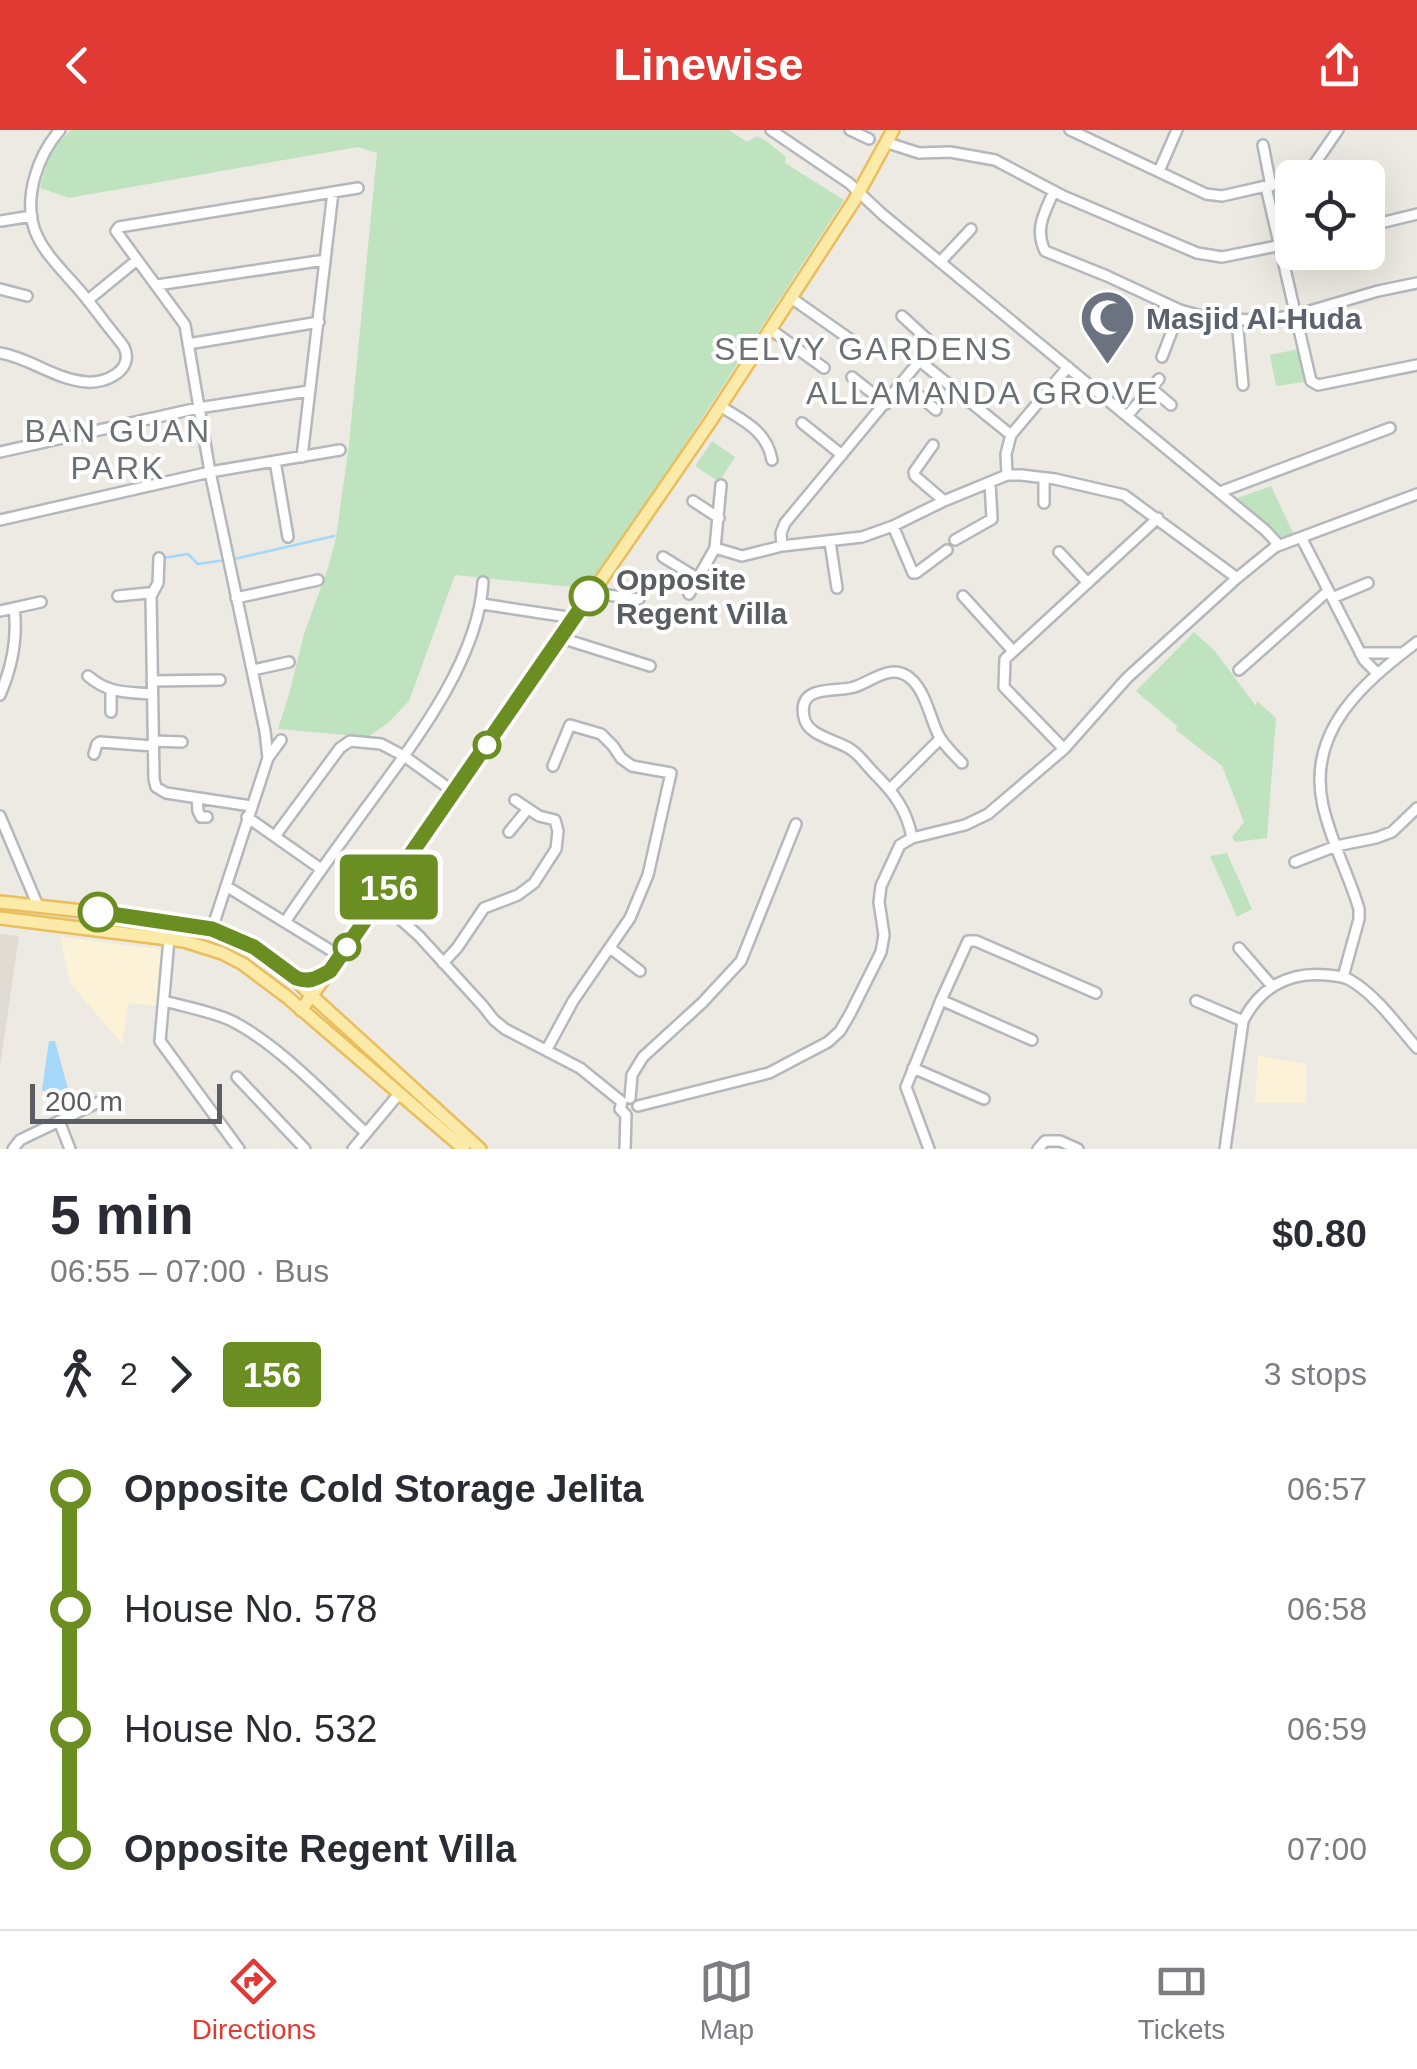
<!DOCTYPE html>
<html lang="en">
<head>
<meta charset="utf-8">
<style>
  :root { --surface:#fff; --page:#f2f2f3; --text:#2b2b33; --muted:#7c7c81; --line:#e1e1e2; --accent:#e13a34 }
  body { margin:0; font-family:Arial,sans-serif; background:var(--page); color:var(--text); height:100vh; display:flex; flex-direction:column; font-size:38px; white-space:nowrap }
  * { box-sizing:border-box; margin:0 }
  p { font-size:32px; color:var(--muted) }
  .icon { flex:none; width:55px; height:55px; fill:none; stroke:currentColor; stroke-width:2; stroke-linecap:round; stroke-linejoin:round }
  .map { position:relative; height:1019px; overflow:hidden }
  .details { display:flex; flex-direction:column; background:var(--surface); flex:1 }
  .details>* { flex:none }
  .badge { padding:0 20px; border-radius:8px; font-size:35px; line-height:65px }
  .buttons { position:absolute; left:1275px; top:30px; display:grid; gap:20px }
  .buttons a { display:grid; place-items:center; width:110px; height:110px; border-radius:15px; background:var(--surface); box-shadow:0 10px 40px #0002; font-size:50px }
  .scale { position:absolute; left:30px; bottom:25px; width:192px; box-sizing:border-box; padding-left:10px; border:5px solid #5a5e62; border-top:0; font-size:28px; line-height:35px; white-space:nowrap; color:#5a5e62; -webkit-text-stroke:8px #fff; paint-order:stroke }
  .map>.badge { position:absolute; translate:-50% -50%; box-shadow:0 0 0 5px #fff }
  .legs { display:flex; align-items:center; gap:15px; height:110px; padding:0 50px; font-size:32px }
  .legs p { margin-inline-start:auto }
  .overview { display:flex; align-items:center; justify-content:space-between; height:170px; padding:0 50px }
  h1 { font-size:55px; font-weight:600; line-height:75px }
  ul { padding:0 50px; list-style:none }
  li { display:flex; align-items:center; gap:35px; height:120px; font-size:38px }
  li i { display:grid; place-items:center; width:15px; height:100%; margin:0 12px; background:currentColor }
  li i::after { content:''; width:25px; height:25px; margin:-12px; border:8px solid; border-radius:50%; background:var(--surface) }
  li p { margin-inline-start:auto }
  li:first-child i { background:linear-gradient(#0000 50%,currentColor 0) }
  li:last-child i { background:linear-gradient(currentColor 50%,#0000 0) }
  header { display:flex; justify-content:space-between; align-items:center; height:130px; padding:0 50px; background:var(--accent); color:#fff; font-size:45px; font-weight:600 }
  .tabs { display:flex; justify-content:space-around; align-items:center; height:140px; border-top:2px solid var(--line); background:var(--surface); font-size:28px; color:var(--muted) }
  .tabs a { display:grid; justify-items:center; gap:5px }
  .tabs .active { color:var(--accent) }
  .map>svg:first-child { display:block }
</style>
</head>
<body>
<header><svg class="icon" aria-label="back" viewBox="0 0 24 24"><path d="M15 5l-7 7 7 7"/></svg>Linewise<svg class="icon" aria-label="share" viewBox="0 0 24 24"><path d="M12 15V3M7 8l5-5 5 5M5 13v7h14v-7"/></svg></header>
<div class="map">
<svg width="1417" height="1019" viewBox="0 0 1417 1019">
  <rect width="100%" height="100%" fill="#eceae2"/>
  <path fill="#fcf2d7" d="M 60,807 L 164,820 L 156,876 L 129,873 L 122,914 L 71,854 Z
    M 1258,926 L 1306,934 L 1306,973 L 1255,973 Z"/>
  <path fill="#dfdbd3" d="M 0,804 L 19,806 L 0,936 Z"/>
  <path fill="#c0e3bf" d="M 71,0 L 729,0 L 747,12 L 757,6 L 765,10 L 786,27 L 785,33 L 844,70 L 591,459 L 455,445 L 409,571 L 388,593 L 368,607 L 278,599 L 289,564 L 304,504 L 328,438 L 336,408 L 349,314 L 377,23 L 358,17 L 69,68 L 40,58 L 50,22 Z
    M 1303,218 L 1311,251 L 1276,256 L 1270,225 Z
    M 712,311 L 735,327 L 719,352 L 695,336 Z
    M 1271,356 L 1293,403 L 1282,407 L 1235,369 Z
    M 1194,502 L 1214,520 L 1256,576 L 1257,571 L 1276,588 L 1267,708 L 1235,712 L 1232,707 L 1244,692 L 1222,636 L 1176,600 L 1177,596 L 1136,561 Z
    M 1227,723 L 1252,779 L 1237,787 L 1210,726 Z"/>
  <path fill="#a3d8fb" d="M 49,911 L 55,911 L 68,959 L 52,966 L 42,960 Z"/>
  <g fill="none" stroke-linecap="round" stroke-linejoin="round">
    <path stroke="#a3d8fb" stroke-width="2.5" d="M 163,428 L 188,424 L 198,434 L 226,430
      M 234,429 L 334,406"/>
    <defs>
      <path id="minor" d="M 771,0 L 849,53 L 882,84 L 1265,400 L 1279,415
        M 850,0 L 869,9
        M 1070,0 L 1206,64 L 1222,66 L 1292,50
        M 888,13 L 919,23 L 950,22 L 995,30 L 1063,66 L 1197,123 L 1222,127 L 1292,113
        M 1263,15 L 1271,56
        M 1159,41 L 1177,0
        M 1300,48 L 1311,39 L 1338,0
        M 1266,57 L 1311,251 L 1318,255 L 1417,235
        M 1054,61 C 1045,82 1034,98 1045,121 L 1107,146 L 1180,180 L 1213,189 L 1264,190 L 1296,185 L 1378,161 L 1417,153
        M 1,91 L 32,86
        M 1368,96 L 1417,84
        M 941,131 L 971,99
        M 157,155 L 325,130
        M 0,159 L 27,166
        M 790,167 L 851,210
        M 88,170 L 137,130
        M 1237,190 L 1243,255
        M 770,199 L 824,238
        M 188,214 L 319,192
        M 0,223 C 30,228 56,250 87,252 C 105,254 135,240 124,217 C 120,211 114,204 110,199 C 100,186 91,174 81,162 C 65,143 44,124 35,101 C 23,67 38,25 60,0
        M 1162,227 L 1180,180
        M 921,232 L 1011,305
        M 852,247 L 886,274
        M 903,252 L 936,280
        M 1151,258 L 1171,275
        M 720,276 C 744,291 767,301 772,330
        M 1127,286 L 1159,249
        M 802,293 L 842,325
        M 933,315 L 914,342 L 915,346 L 944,371
        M 0,322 L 198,278 L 309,261
        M 302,327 L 333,62
        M 275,331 L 288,407
        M 1007,345 L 1006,324 L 1011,305 L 1068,237
        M 1220,362 L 1390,298
        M 693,371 L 719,388
        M 1044,373 L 1044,348
        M 0,390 L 210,342 L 340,320
        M 893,396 L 913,443 L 916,443 L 947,420
        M 1302,409 L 1364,530 L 1377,543
        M 955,410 L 992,389 L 990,352
        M 830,412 L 837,458
        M 782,416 L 781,403 L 785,393 L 927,222 L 929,213 L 927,209 L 902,186
        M 715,418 L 742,426 L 782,416 L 862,407 L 893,396 L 944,371 L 1007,345 L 1021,345 L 1055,349 L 1124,365 L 1237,448
        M 1059,422 L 1088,453
        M 663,427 L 697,448
        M 591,463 L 639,469
        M 689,464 L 715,418 L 721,355
        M 118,466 L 148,463 L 151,466
        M 151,466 L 154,649 L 156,657 L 166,663 L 251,676
        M 151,466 L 158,453 L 159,428
        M 963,466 L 1013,521
        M 236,468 L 318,450
        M 1332,468 L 1368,453
        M 482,474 L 574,488
        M 0,481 L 41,472
        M 561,508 L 650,536
        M 1360,523 L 1402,523
        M 253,540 L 289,532
        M 1239,540 L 1328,461
        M 88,546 C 109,564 126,562 152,564
        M 152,551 L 220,550
        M 0,565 C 12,537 18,508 14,478
        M 111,582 L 111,560
        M 153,611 L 182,612
        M 1064,619 L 1004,557 L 1005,529 L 1158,388
        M 94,624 L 97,614 L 100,612 L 153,616
        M 268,628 L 265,601 L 210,342 L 185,195 L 116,101 L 119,97 L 358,58
        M 890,659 L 940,609
        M 197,668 L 198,681 L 201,687 L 207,687
        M 0,686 L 38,776
        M 247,687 L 321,739
        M 509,702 L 527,680
        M 275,706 L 340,618 L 350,611 L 381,614 L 404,626 L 454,662
        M 912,708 C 907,680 894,663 874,643 C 867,636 861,627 853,621 C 840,610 807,607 804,587 C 797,553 837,563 854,557 C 873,551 892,532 911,549 C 925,561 930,587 938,604 C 943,615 954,624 962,633
        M 1295,732 L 1336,716 L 1376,708 L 1392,702 L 1417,678
        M 226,756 L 340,826
        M 380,771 L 419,806 L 483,876 L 494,890 L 505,899 L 580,938 L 622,972
        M 285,792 C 311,753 339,715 366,678 C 412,615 478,532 483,452
        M 212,799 L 268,628 L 281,610
        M 169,809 L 160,911 L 239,1019
        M 610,818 L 640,841
        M 1239,818 L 1272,856
        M 443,833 L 457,818 L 484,778 L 518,765 L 534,753 L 556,719 L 558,701 L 555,690 L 539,686 L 515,670
        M 1343,847 L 1359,789 L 1359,779 C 1349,745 1331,712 1323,676 C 1306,601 1363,553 1417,512
        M 941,870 L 1032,910
        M 164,871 C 186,877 211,881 232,891 C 279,915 327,967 366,1003
        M 1196,871 L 1243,891
        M 547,919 L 573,871 L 630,788 L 648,745 L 671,643 L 632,636 L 621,628 L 613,616 L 601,604 L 570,595 L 553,636
        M 913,938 L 984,969
        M 237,947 L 305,1019
        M 630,968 L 632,945 L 643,927 L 702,873 L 741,831 L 796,694
        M 622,972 L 620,979 L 626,985 L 625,1019
        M 638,976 L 769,943 L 828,912 L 840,901 L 850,884 L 881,822 L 884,805 L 879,772 L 881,756 L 900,715 L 912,708 L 965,695 L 988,684 L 1064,619 L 1127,548 L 1237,448 L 1275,417 L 1417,364
        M 59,991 L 70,1019
        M 13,1019 L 20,1010 L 99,972
        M 353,1019 L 398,965
        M 929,1019 L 906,957 L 941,870 L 968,811 L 976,811 L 1096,863
        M 1038,1019 L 1045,1011 L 1060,1011 L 1078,1019
        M 1225,1019 L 1243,891 C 1260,857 1290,841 1327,845 C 1335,846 1343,846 1350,850 C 1376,865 1397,895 1417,918"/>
      <path id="major" d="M 0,772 L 110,784 L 212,799 L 254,817 L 285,839 L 311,865 L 480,1019
        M 0,788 L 184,811 L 222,823 L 243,834 L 287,867 L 464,1019
        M 301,880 L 362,797 L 708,295 L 854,71 L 893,0"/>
    </defs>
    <use href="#minor" stroke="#b4b8bc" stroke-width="14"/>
    <use href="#major" stroke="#eabd5d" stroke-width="16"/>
    <use href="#minor" stroke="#fff" stroke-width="9"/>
    <use href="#major" stroke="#fbeaa8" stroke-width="11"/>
  </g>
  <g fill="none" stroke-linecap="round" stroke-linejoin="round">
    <defs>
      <path id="line-1" d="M 98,782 L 212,799 L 254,817 L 296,848 C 310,853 317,848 330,841 L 589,466"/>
    </defs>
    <use href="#line-1" stroke="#fff" stroke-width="22"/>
    <use href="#line-1" stroke="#6b8e23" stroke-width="15"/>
  </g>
  <defs>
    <symbol id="mosque-pin" viewBox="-11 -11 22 30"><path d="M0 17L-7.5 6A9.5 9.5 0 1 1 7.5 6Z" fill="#6b7280" stroke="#fff"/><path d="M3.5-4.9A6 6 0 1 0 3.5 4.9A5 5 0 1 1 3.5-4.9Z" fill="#fff"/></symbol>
  </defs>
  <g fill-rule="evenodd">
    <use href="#mosque-pin" x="1076" y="156" width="63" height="86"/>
  </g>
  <g fill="#fff" stroke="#6b8e23" stroke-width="5">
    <circle cx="589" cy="466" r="18"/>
    <circle cx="487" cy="615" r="12"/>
    <circle cx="98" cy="782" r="18"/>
    <circle cx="347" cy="817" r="12"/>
  </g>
  <g text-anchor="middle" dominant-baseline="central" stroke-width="8" stroke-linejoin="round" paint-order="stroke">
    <g font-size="30" font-weight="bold" fill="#5b616d" stroke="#fff" text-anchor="start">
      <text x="1146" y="188">Masjid Al-Huda</text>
    </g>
    <g font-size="30" font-weight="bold" fill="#5a5e62" stroke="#fff" text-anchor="start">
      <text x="616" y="449">Opposite<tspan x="616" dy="34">Regent Villa</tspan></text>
    </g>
    <g font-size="32" letter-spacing="2.5" fill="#6b7074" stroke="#fff">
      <text x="864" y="219">SELVY GARDENS</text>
      <text x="983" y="263">ALLAMANDA GROVE</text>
      <text x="118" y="301">BAN GUAN<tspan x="118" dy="37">PARK</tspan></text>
    </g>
  </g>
</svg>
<div class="buttons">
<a><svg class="icon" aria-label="locate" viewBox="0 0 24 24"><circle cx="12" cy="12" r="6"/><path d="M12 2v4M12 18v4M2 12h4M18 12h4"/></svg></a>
</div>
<div class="scale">200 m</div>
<b class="badge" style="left:389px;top:757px;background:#6b8e23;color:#fff">156</b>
</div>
<section class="details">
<div class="overview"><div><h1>5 min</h1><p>06:55 – 07:00 · Bus</p></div><b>$0.80</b></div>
<div class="legs"><svg class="icon" aria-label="walk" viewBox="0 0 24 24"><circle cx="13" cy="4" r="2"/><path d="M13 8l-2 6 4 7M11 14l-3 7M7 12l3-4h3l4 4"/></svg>2<svg class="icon" aria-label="forward" viewBox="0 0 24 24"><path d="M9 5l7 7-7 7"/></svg><b class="badge" style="background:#6b8e23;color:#fff">156</b><p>3 stops</p></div>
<ul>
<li><i style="color:#6b8e23"></i><b>Opposite Cold Storage Jelita</b><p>06:57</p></li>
<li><i style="color:#6b8e23"></i><span>House No. 578</span><p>06:58</p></li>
<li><i style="color:#6b8e23"></i><span>House No. 532</span><p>06:59</p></li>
<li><i style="color:#6b8e23"></i><b>Opposite Regent Villa</b><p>07:00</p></li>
</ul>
</section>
<nav class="tabs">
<a class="active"><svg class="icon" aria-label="directions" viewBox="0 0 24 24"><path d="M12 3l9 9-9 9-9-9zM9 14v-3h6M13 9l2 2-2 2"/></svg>Directions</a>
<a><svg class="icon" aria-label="map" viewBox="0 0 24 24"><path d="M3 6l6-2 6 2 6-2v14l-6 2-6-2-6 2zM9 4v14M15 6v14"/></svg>Map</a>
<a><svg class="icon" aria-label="tickets" viewBox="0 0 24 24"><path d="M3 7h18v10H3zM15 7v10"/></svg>Tickets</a>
</nav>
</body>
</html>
